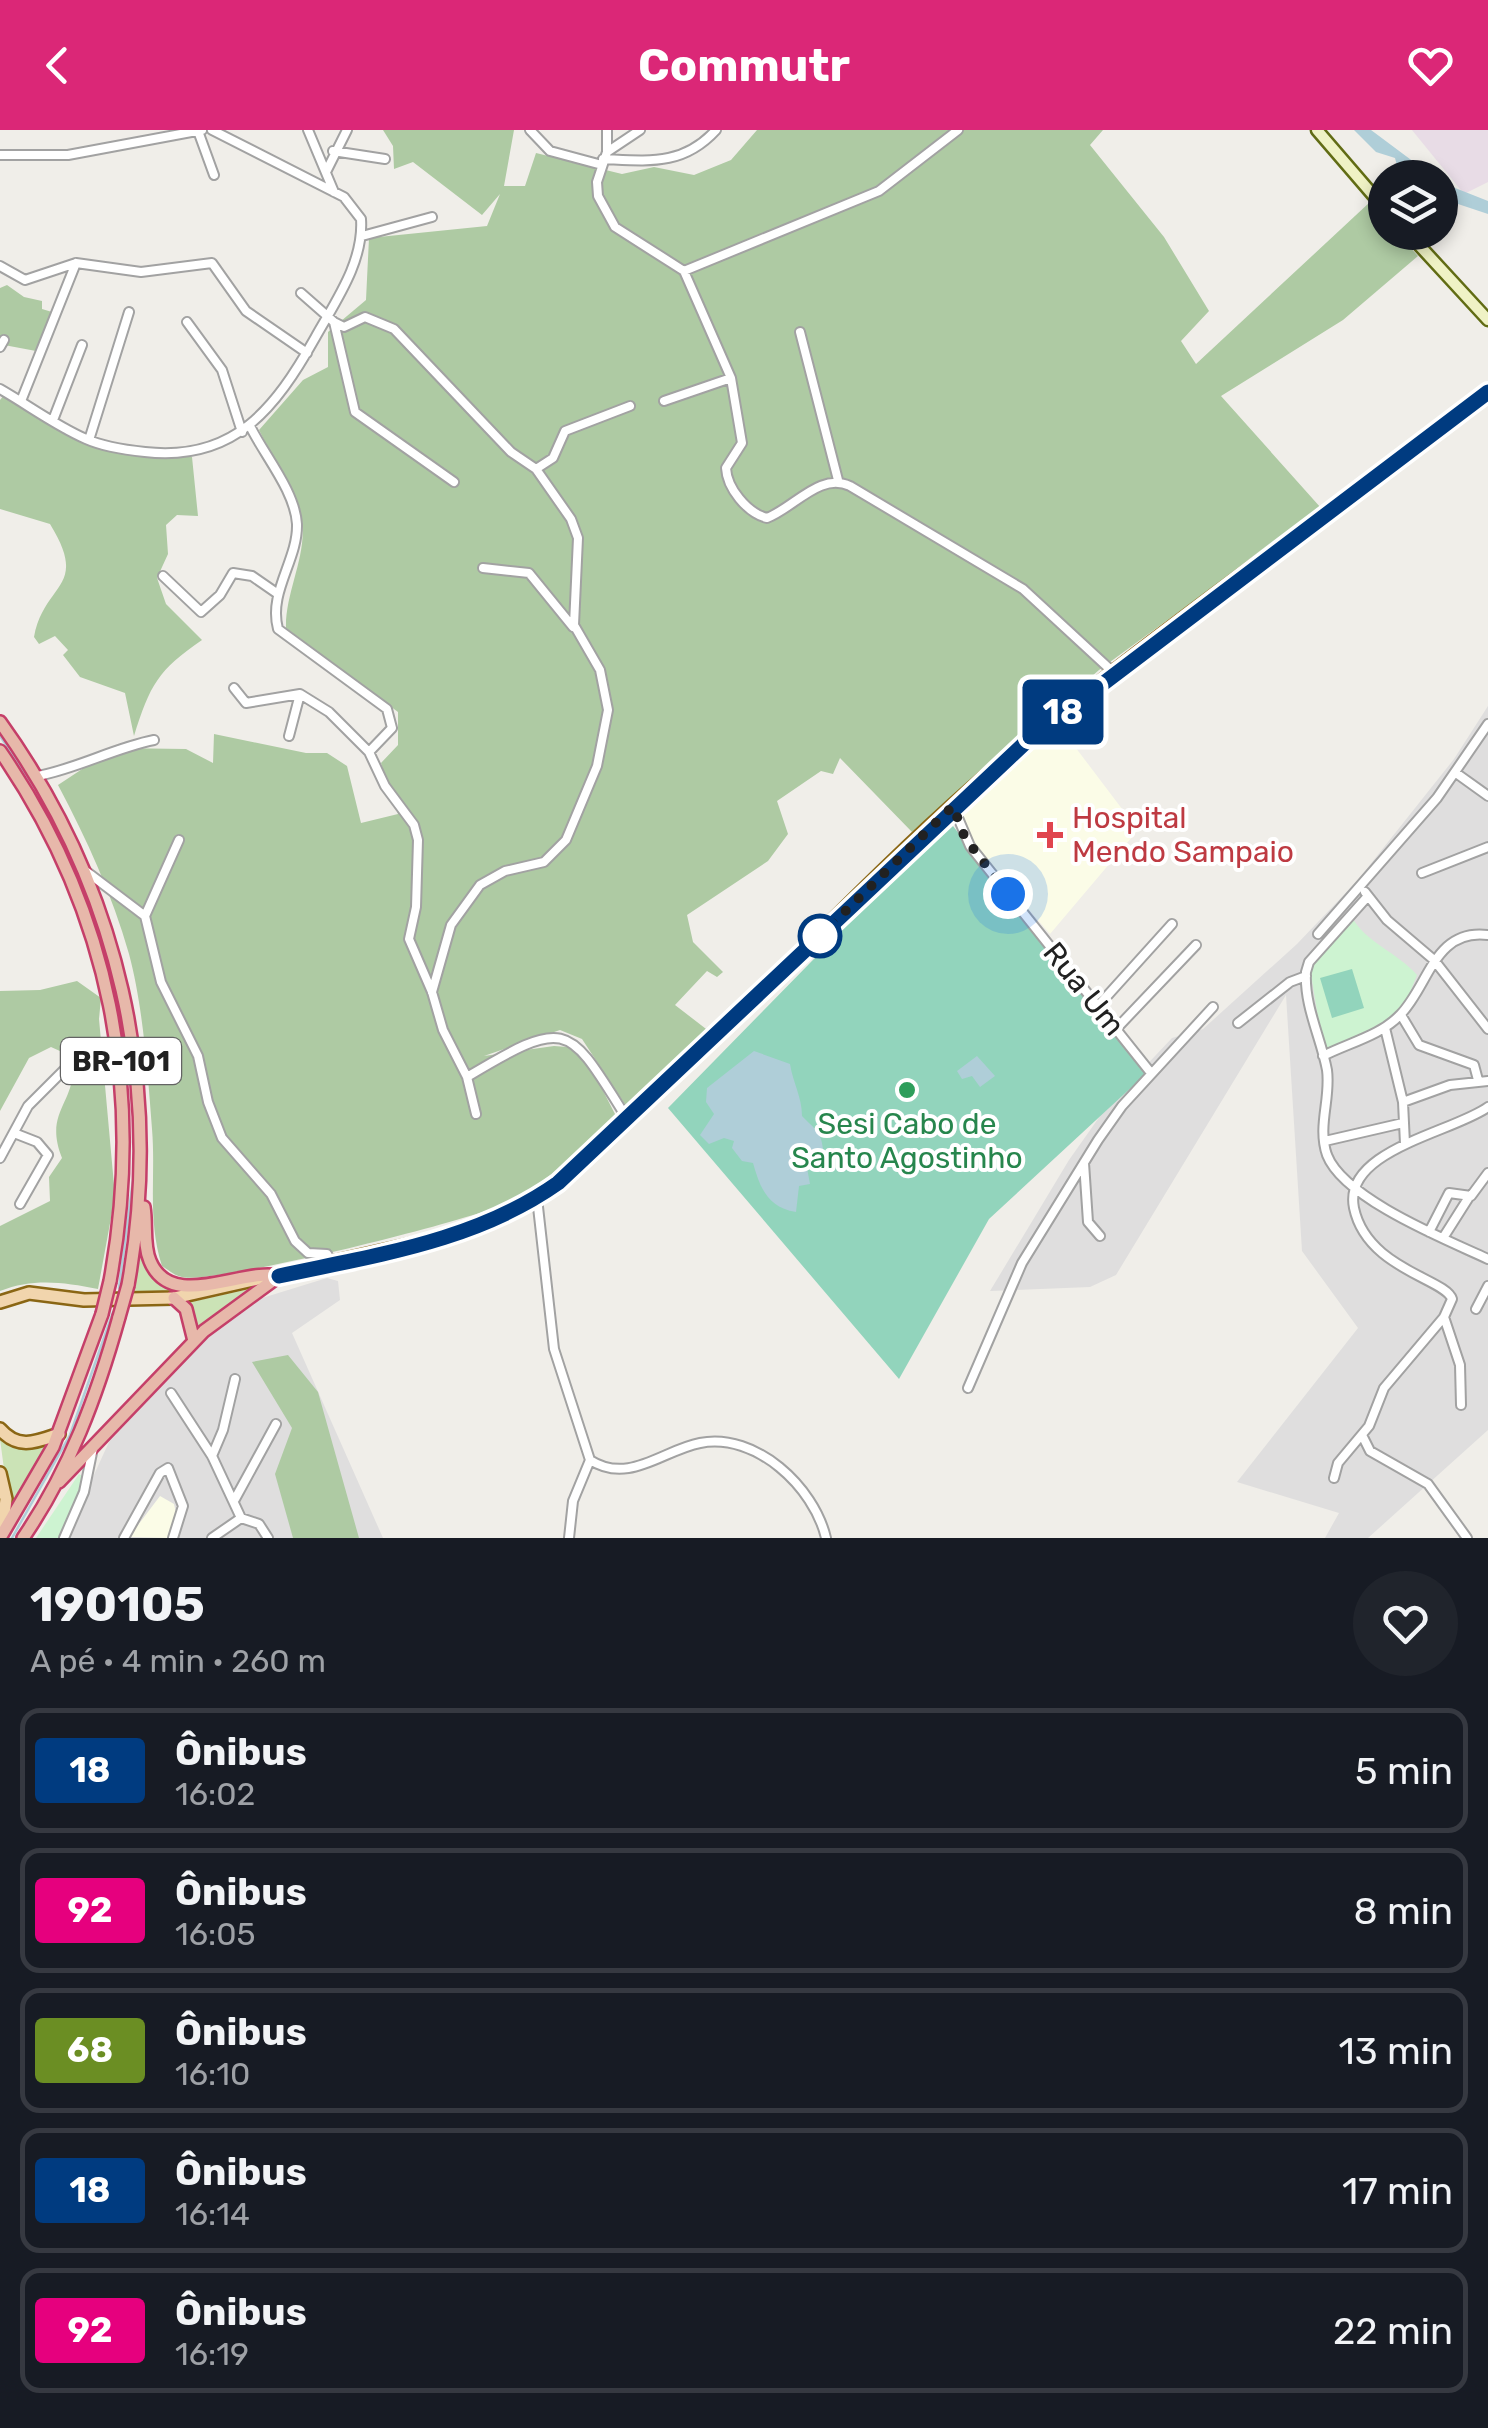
<!DOCTYPE html>
<html lang="pt">
<head>
<meta charset="utf-8">
<style>
  :root { --surface:#171b24; --page:#20242c; --text:#f1f3f6; --muted:#9ea1a6; --line:#363941; --accent:#db2777 }
  body { margin:0; font-family:Rubik,sans-serif; background:var(--page); color:var(--text); height:100vh; display:flex; flex-direction:column; font-size:38px; white-space:nowrap }
  * { box-sizing:border-box; margin:0 }
  p { font-size:32px; color:var(--muted) }
  .icon { flex:none; width:55px; height:55px; fill:none; stroke:currentColor; stroke-width:2; stroke-linecap:round; stroke-linejoin:round }
  .map { position:relative; height:1408px; overflow:hidden }
  .panel { display:flex; flex-direction:column; background:var(--surface); flex:1 }
  .panel>* { flex:none }
  .badge { padding:0 20px; border-radius:8px; font-size:35px; line-height:65px }
  .fabs { position:absolute; left:1368px; top:30px; display:grid; gap:20px }
  .fabs a { display:grid; place-items:center; width:90px; height:90px; border-radius:50%; background:var(--surface); box-shadow:0 5px 15px #0003; font-size:50px }
  .you { position:absolute; width:50px; height:50px; margin:-25px; border:8px solid #fff; border-radius:50%; background:#1a73e8; box-shadow:0 0 0 15px #1a73e833 }
  .map>.badge { position:absolute; translate:-50% -50%; box-shadow:0 0 0 5px #fff }
  .round { display:grid; place-items:center; flex:none; width:105px; height:105px; border-radius:52px; background:var(--page) }
  .overview { display:flex; align-items:center; justify-content:space-between; height:170px; padding:0 30px }
  h1 { font-size:48px; font-weight:700; line-height:75px }
  ul { padding:0; list-style:none }
  li { display:flex; align-items:center; gap:30px; height:125px; margin:0 20px 15px; padding:0 10px; border:5px solid var(--line); border-radius:20px }
  li div { flex:1 }
  li b { display:block; font-size:38px }
  li em { font-style:normal }
  li .badge { min-width:110px; font-weight:700; text-align:center }
  header { display:flex; justify-content:space-between; align-items:center; height:130px; padding:0 30px; background:var(--accent); color:#fff; font-size:45px; font-weight:700 }
  .map>svg:first-child { display:block }
</style>
</head>
<body>
<header><svg class="icon" aria-label="back" viewBox="0 0 24 24"><path d="M15 5l-7 7 7 7"/></svg>Commutr<svg class="icon" aria-label="heart" viewBox="0 0 24 24"><path d="M12 20l-8-8c-3-5 5-10 8-4 3-6 11-1 8 4z"/></svg></header>
<div class="map">
<svg width="1488" height="1408" viewBox="0 0 1488 1408">
  <rect width="100%" height="100%" fill="#f0eee9"/>
  <path fill="#dfdede" d="M 1488,576 L 1488,1300 L 1368,1408 L 1325,1408 L 1339,1383 L 1237,1352 L 1358,1198 L 1302,1121 L 1286,865 L 1116,1145 L 1090,1157 L 990,1161 L 1069,1030 L 1105,979 L 1172,908 L 1203,899 L 1297,814 L 1357,751 L 1454,629 Z
    M 327,1148 L 338,1151 L 340,1170 L 292,1203 L 383,1408 L 65,1408 L 109,1312 L 204,1208 L 252,1171 Z"/>
  <path fill="#e8dce6" d="M 1412,0 L 1488,0 L 1488,52 L 1464,64 Z"/>
  <path fill="#fbfce7" d="M 1060,597 L 1138,700 L 1050,804 L 969,710 L 958,683 Z
    M 160,1366 L 174,1374 L 177,1387 L 168,1408 L 129,1407 Z"/>
  <path fill="#cbe3b6" d="M 143,1103 L 149,1139 L 189,1161 L 133,1164 Z
    M 254,1158 L 197,1200 L 186,1173 Z
    M 0,1309 L 22,1318 L 52,1309 L 10,1384 Z"/>
  <path fill="#aecaa3" d="M 383,0 L 514,0 L 504,56 L 525,56 L 536,23 L 622,44 L 654,37 L 694,45 L 731,30 L 757,0 L 1103,0 L 1090,15 L 1164,107 L 1209,181 L 1181,211 L 1196,234 L 1370,72 L 1385,89 L 1385,102 L 1397,103 L 1418,126 L 1343,190 L 1221,266 L 1321,378 L 1099,540 L 912,702 L 840,628 L 833,644 L 821,641 L 777,671 L 788,704 L 768,731 L 687,785 L 693,812 L 723,842 L 717,847 L 707,841 L 675,875 L 710,902 L 628,979 L 582,909 L 560,900 L 484,926 L 554,916 L 581,918 L 616,986 C 582,1018 551,1050 509,1072 C 475,1090 213,1155 182,1147 C 175,1146 167,1139 162,1136 C 147,1089 156,1046 152,999 C 148,945 143,876 129,824 C 112,764 87,710 58,655 L 114,618 L 186,619 L 213,633 L 214,604 L 306,623 L 327,623 L 347,636 L 361,693 L 398,684 L 381,633 L 398,615 L 398,582 L 286,498 C 285,463 307,426 302,391 C 296,359 273,329 259,300 L 303,250 L 328,237 L 328,202 L 366,170 L 369,108 L 487,96 L 500,64 L 482,85 L 413,32 L 394,39 L 393,16 Z
    M 7,155 L 24,167 L 42,171 L 42,179 L 52,182 L 36,221 L 4,215 L 0,220 L 0,158 Z
    M 4,265 C 76,307 103,328 192,327 L 198,386 L 177,385 L 166,395 L 168,424 L 157,448 L 166,474 L 202,510 C 158,540 150,555 134,606 L 125,563 L 80,547 L 63,525 L 68,520 L 55,506 L 39,514 L 34,507 C 44,452 90,459 50,394 L 0,379 L 0,270 Z
    M 77,851 L 101,868 L 99,889 L 115,1066 L 98,1159 C 63,1152 33,1148 0,1161 L 0,1096 L 50,1071 L 49,1047 L 62,1028 C 42,978 81,972 71,926 L 51,917 L 29,928 L 0,981 L 0,861 L 40,860 Z
    M 288,1225 L 318,1262 L 359,1408 L 293,1408 L 275,1344 L 292,1298 L 252,1232 Z"/>
  <path fill="#cdf3d1" d="M 1351,786 C 1366,813 1397,822 1417,845 L 1402,882 L 1324,924 L 1309,832 Z
    M 79,1344 L 84,1347 L 73,1383 L 58,1408 L 36,1408 Z"/>
  <path fill="#92d4bc" d="M 949,691 L 1148,942 L 989,1089 L 899,1249 L 668,978 Z
    M 1352,839 L 1364,878 L 1332,888 L 1320,848 Z"/>
  <path fill="#afced8" d="M 1354,0 L 1371,0 L 1434,47 L 1400,47 L 1395,28 L 1376,22 Z
    M 1440,52 L 1488,71 L 1488,84 L 1440,68 Z
    M 754,921 L 790,934 C 793,953 802,967 802,986 C 814,999 821,1000 823,1019 L 807,1038 L 810,1054 L 799,1056 L 796,1082 C 768,1078 760,1058 753,1033 L 742,1031 L 732,1018 L 734,1011 L 724,1008 L 709,1014 L 700,1005 L 714,984 L 706,972 L 707,958 Z
    M 977,926 L 995,946 L 980,957 L 972,946 L 962,949 L 957,941 Z"/>
  <g fill="none" stroke-linecap="round" stroke-linejoin="round">
    <path stroke="#afced8" stroke-width="2.5" d="M 0,606 L 42,668
      M 54,693 L 102,811
      M 119,1158 L 133,1050
      M 12,1408 L 70,1305 L 113,1182"/>
    <defs>
      <path id="minor" d="M 308,0 L 334,62
        M 530,0 L 550,21 L 602,35
        M 607,0 L 607,22
        M 640,0 L 607,22 L 597,52 L 598,66 L 615,97 L 684,141 L 731,248 L 742,313 L 726,338 C 727,358 747,383 767,388 C 795,377 820,342 850,356 L 1023,459 L 1113,542
        M 198,1 L 214,45
        M 333,21 L 385,29
        M 0,25 L 68,25 L 202,0
        M 603,29 C 649,31 683,36 716,0
        M 327,40 L 347,0
        M 362,106 L 432,87
        M 0,136 L 25,150 L 76,133 L 141,142 L 212,133 L 246,181 L 307,223
        M 684,141 L 879,61 L 958,0
        M 301,163 L 334,192 L 355,282 L 454,352
        M 187,192 L 222,240 L 242,302
        M 334,192 L 344,197 L 365,187 L 394,199 L 511,322 L 536,339 L 571,389 L 578,408 L 574,495 L 600,540 L 608,580 L 597,636 L 566,710 L 544,732 L 505,741 L 480,755 L 451,795 L 432,862
        M 800,202 L 838,350
        M 0,217 L 4,210
        M 0,259 C 28,275 56,296 86,309 C 104,317 126,320 145,322 C 234,332 275,279 315,208 C 335,172 364,132 361,89 L 344,67 L 212,0
        M 21,271 L 76,133
        M 664,271 L 731,248
        M 53,290 L 82,215
        M 250,296 C 264,325 295,361 297,394 C 298,430 268,462 278,499 L 387,579 L 392,598 L 369,622
        M 89,310 L 129,182
        M 536,339 L 553,328 L 565,301 L 630,276
        M 483,438 L 529,443 L 573,497
        M 163,446 L 201,482 L 220,465 L 233,443 L 252,446 L 278,464
        M 234,558 L 246,573 L 300,564 L 329,582 L 369,622 L 385,656 L 414,695 L 418,710 L 416,777 L 409,809 L 432,862 L 443,900 L 467,947 C 570,885 568,895 628,990
        M 289,606 L 300,564
        M 1456,643 L 1488,666
        M 38,646 C 79,638 114,618 154,610
        M 953,676 L 970,716 L 1151,943
        M 87,742 L 145,786 L 161,852 L 198,926 L 208,972 L 222,1008 L 271,1064 L 295,1111 L 308,1123 L 327,1124 L 333,1135
        M 1422,743 L 1488,717
        M 1365,762 L 1387,790 L 1434,830 L 1488,899
        M 1368,766 L 1309,832 L 1306,842 C 1304,876 1321,908 1327,940 C 1331,969 1317,996 1327,1025 C 1344,1069 1447,1110 1488,1129
        M 145,786 L 179,710
        M 1318,804 L 1437,668 L 1488,594
        M 1098,876 L 1172,794
        M 1401,885 L 1419,915 L 1474,935 L 1478,950
        M 1238,893 L 1290,852 L 1306,846
        M 1385,898 L 1403,972 L 1405,1014
        M 1116,899 L 1196,815
        M 1323,926 C 1348,913 1380,906 1400,885 C 1429,856 1434,798 1488,805
        M 467,947 L 476,984
        M 1403,972 L 1450,955 L 1488,951
        M 14,1003 L 37,1012 L 48,1025 L 20,1074
        M 1325,1011 L 1403,993
        M 0,1028 L 28,976 L 68,936
        M 1084,1033 L 1088,1092 L 1100,1106
        M 537,1068 L 554,1219 L 590,1330 L 573,1371 L 569,1408
        M 1429,1102 L 1449,1063 L 1471,1066 L 1488,1043
        M 1443,1108 L 1469,1067
        M 1476,1179 L 1488,1156
        M 1444,1187 L 1460,1235 L 1461,1275
        M 968,1258 L 1022,1133 L 1098,1010 L 1122,976 L 1213,877
        M 171,1263 L 212,1326 L 241,1388 L 259,1394 L 268,1408
        M 1363,1307 L 1370,1321 L 1428,1354 L 1467,1408
        M 212,1326 L 223,1300 L 235,1249
        M 590,1330 C 629,1355 663,1320 700,1313 C 756,1302 814,1357 826,1408
        M 1334,1348 L 1338,1333 L 1369,1296 L 1384,1258 L 1444,1187 L 1452,1169 C 1446,1149 1367,1139 1354,1078 C 1342,1020 1454,1002 1488,977
        M 235,1369 L 276,1294
        M 64,1408 L 84,1362 L 93,1318
        M 124,1408 L 160,1343 L 168,1338 L 183,1376 L 173,1408
        M 212,1408 L 241,1388"/>
      <path id="secondary" d="M 1317,0 L 1385,79
        M 1407,102 L 1488,190"/>
      <path id="primary" d="M 0,1172 L 29,1163 L 84,1170 L 174,1168 L 469,1101 C 549,1069 605,1011 667,953 C 770,857 866,751 972,658 C 1135,515 1316,394 1488,262
        M 0,1299 C 18,1320 36,1312 59,1304
        M 0,1343 L 6,1369 L 2,1403"/>
      <path id="trunk" d="M 0,592 C 119,757 164,955 128,1155
        M 0,621 C 110,780 145,962 110,1151
        M 144,1077 C 147,1095 143,1115 150,1131 C 171,1182 241,1138 279,1146
        M 174,1168 L 186,1179 L 194,1211
        M 59,1352 L 204,1201 L 279,1146
        M 0,1408 L 53,1317 L 102,1184
        M 23,1408 C 69,1341 97,1266 119,1187"/>
    </defs>
    <use href="#minor" stroke="#a2a2a2" stroke-width="12"/>
    <use href="#secondary" stroke="#616c14" stroke-width="15"/>
    <use href="#primary" stroke="#8a6614" stroke-width="16"/>
    <use href="#trunk" stroke="#c53f69" stroke-width="16"/>
    <use href="#minor" stroke="#fff" stroke-width="8"/>
    <use href="#secondary" stroke="#eff2c5" stroke-width="10"/>
    <use href="#primary" stroke="#f1d5ad" stroke-width="11"/>
    <use href="#trunk" stroke="#e7b8aa" stroke-width="11"/>
    <defs>
      <path id="trunk-bridge" d="M 102,1184 L 110,1151
        M 119,1187 L 128,1155"/>
    </defs>
    <use href="#trunk-bridge" stroke="#c53f69" stroke-width="16" stroke-linecap="butt"/>
    <use href="#trunk-bridge" stroke="#e7b8aa" stroke-width="11"/>
  </g>
  <g fill="none" stroke-linecap="round" stroke-linejoin="round">
    <defs>
      <path id="line" d="M 279,1146 C 376,1125 476,1111 558,1053 L 1026,612 L 1488,262"/>
    </defs>
    <use href="#line" stroke="#fff" stroke-width="22"/>
    <use href="#line" stroke="#003b80" stroke-width="15"/>
    <path stroke="#212121" stroke-width="10" stroke-dasharray="0 18" d="M 820,806 L 953,676 L 965,708 L 1008,764"/>
  </g>
  <path fill="#e0444e" stroke="#fff" stroke-width="4" d="M1045 690h10v10h10v10h-10v10h-10v-10h-10v-10h10z"/>
  <circle fill="#fff" stroke="#003b80" stroke-width="5" cx="820" cy="806" r="20"/>
  <circle fill="#2e9e5b" stroke="#fff" stroke-width="4" cx="907" cy="960" r="10"/>
  <g text-anchor="middle" dominant-baseline="central" stroke-width="8" stroke-linejoin="round" paint-order="stroke">
    <rect fill="#fff" stroke="#646464" stroke-width="2.5" x="61" y="908" width="120" height="46" rx="8"/>
    <g font-size="28" font-weight="bold" fill="#212121">
      <text x="121" y="931">BR-101</text>
    </g>
    <g font-size="30" fill="#be3a42" stroke="#fff" text-anchor="start">
      <text x="1072" y="688">Hospital<tspan x="1072" dy="34">Mendo Sampaio</tspan></text>
    </g>
    <g font-size="30" fill="#212121" stroke="#fff">
      <text transform="translate(1084 859) rotate(51)">Rua Um</text>
    </g>
    <g font-size="30" fill="#27864d" stroke="#fff">
      <text x="907" y="994">Sesi Cabo de<tspan x="907" dy="34">Santo Agostinho</tspan></text>
    </g>
  </g>
</svg>
<div class="fabs">
<a><svg class="icon" aria-label="layers" viewBox="0 0 24 24"><path d="M12 4l9 5-9 5-9-5zM3 14l9 5 9-5"/></svg></a>
</div>
<div class="you" style="left:1008px;top:764px"></div>
<b class="badge" style="left:1063px;top:582px;background:#003b80;color:#fff">18</b>
</div>
<section class="panel">
<div class="overview"><div><h1>190105</h1><p>A pé · 4 min · 260 m</p></div><a class="round"><svg class="icon" aria-label="heart" viewBox="0 0 24 24"><path d="M12 20l-8-8c-3-5 5-10 8-4 3-6 11-1 8 4z"/></svg></a></div>
<ul>
<li><span class="badge" style="background:#003b80;color:#fff">18</span><div><b>Ônibus</b><p>16:02</p></div><em>5 min</em></li>
<li><span class="badge" style="background:#e6007e;color:#fff">92</span><div><b>Ônibus</b><p>16:05</p></div><em>8 min</em></li>
<li><span class="badge" style="background:#6b8e23;color:#fff">68</span><div><b>Ônibus</b><p>16:10</p></div><em>13 min</em></li>
<li><span class="badge" style="background:#003b80;color:#fff">18</span><div><b>Ônibus</b><p>16:14</p></div><em>17 min</em></li>
<li><span class="badge" style="background:#e6007e;color:#fff">92</span><div><b>Ônibus</b><p>16:19</p></div><em>22 min</em></li>
</ul>
</section>
</body>
</html>
